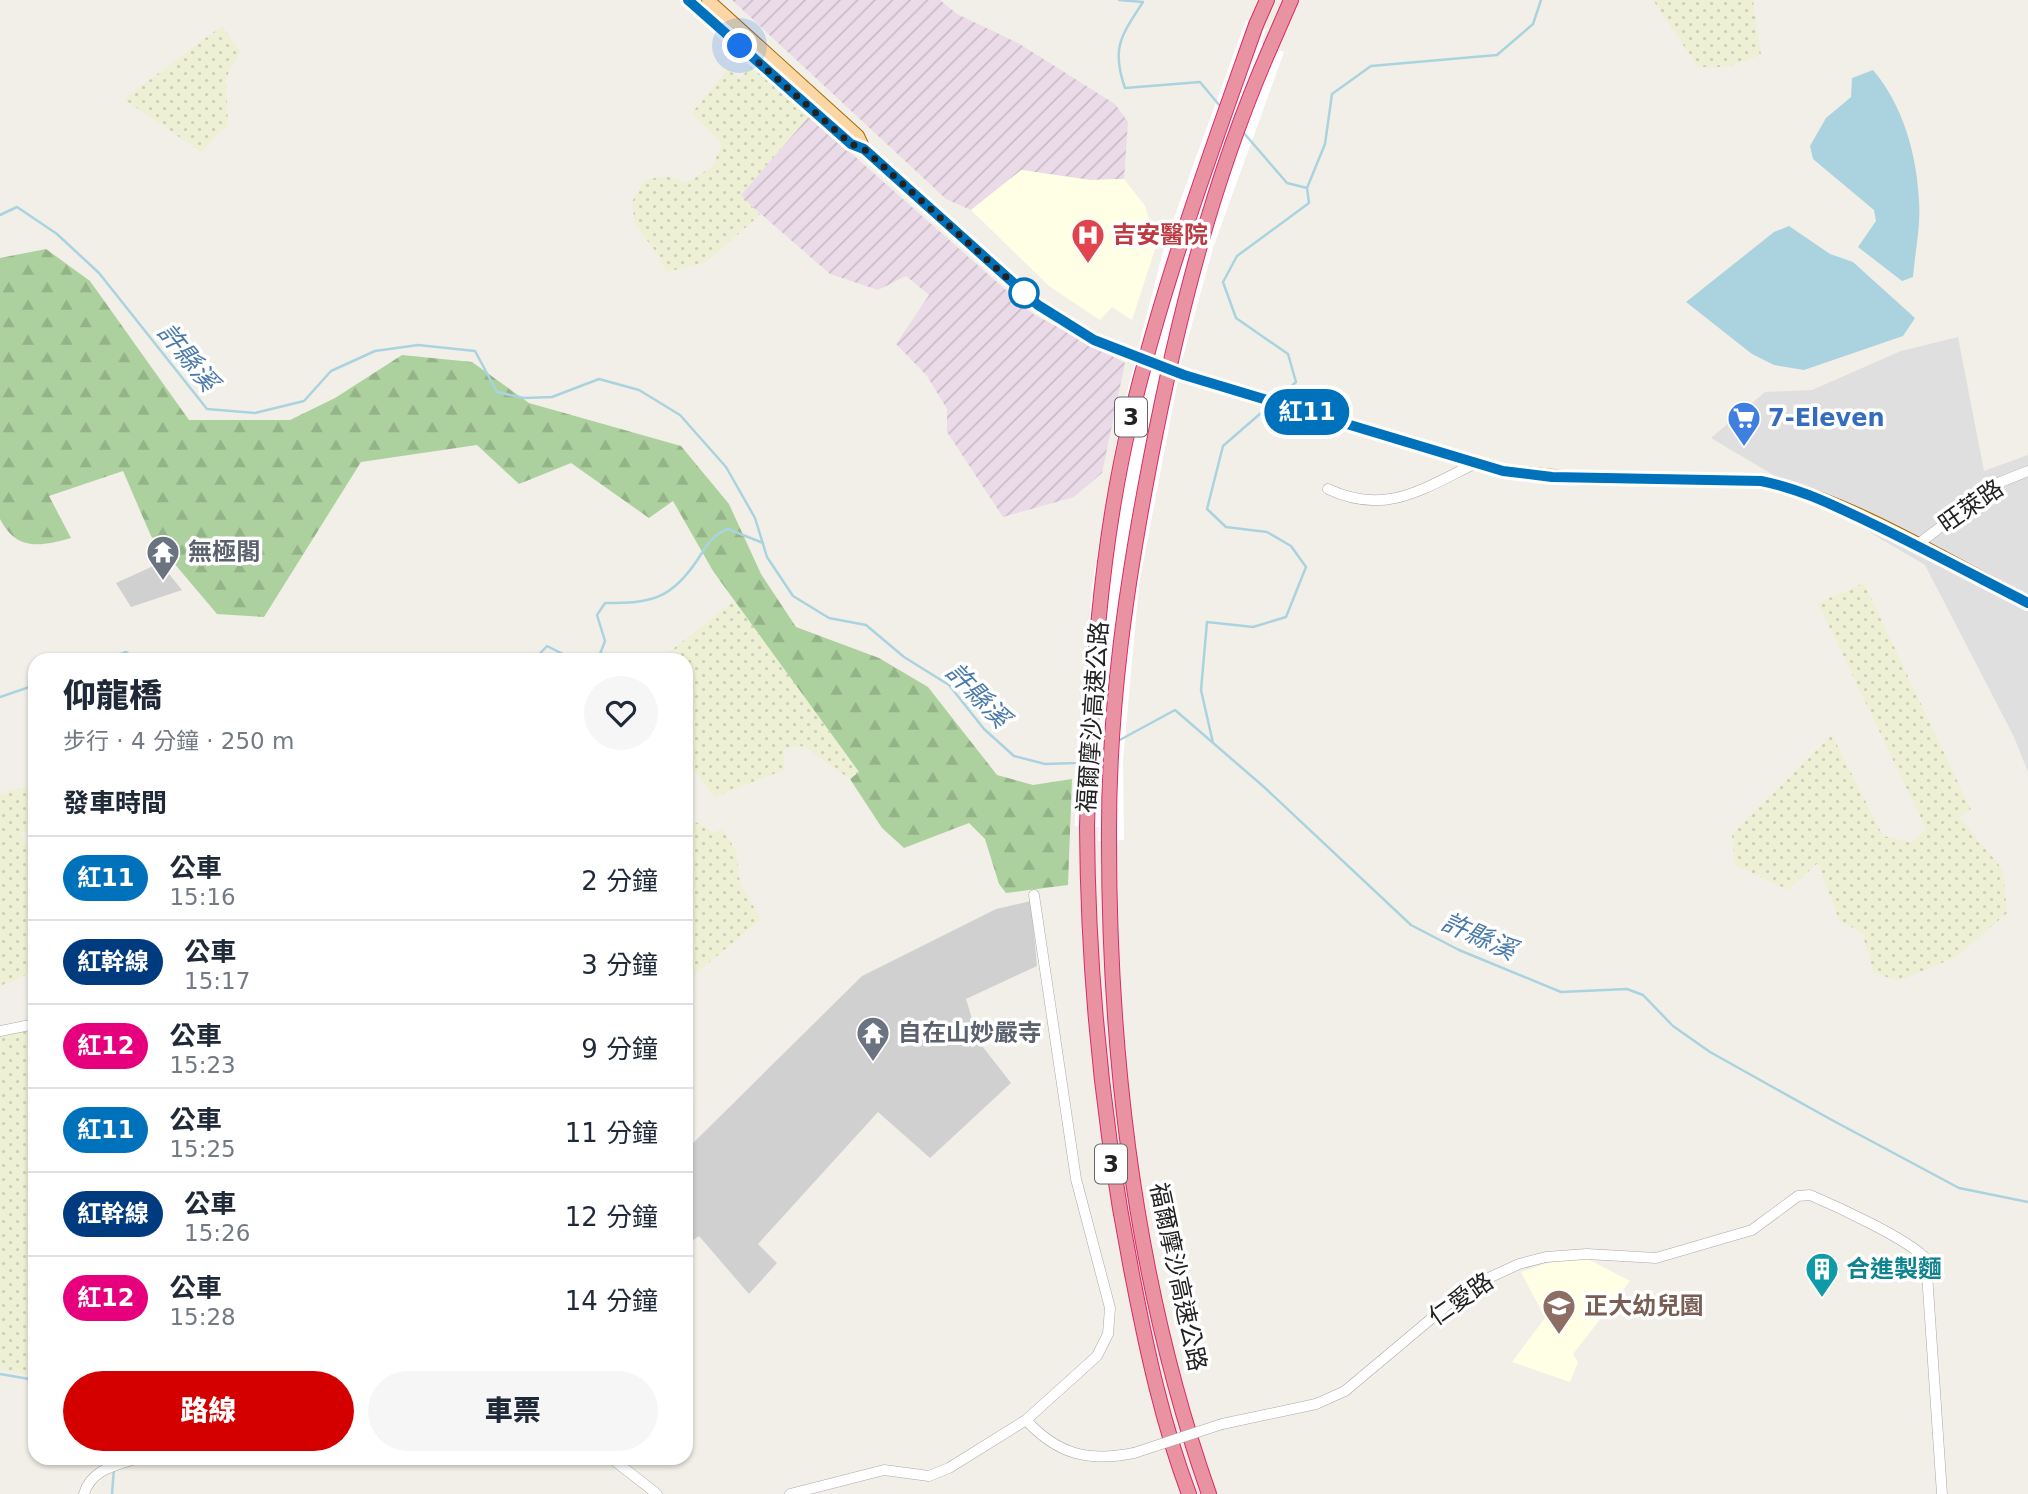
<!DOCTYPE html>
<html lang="zh-TW">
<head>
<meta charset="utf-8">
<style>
  :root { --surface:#fff; --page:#f6f6f7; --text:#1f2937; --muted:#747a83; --line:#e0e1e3; --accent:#d40000 }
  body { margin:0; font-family:"DejaVu Sans","Noto Sans TC",sans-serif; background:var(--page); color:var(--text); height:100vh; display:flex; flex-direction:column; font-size:26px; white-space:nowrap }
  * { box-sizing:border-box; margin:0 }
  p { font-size:23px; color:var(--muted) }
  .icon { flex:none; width:38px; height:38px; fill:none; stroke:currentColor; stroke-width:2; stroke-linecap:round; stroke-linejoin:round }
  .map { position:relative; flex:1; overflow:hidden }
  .drawer { position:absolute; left:28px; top:653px; width:665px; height:812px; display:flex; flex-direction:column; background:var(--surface); border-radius:21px; box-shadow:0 2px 5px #0004 }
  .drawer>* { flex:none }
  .badge { padding:0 14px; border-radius:23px; font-size:24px; line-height:46px }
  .you { position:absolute; width:35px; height:35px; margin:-18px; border:5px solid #fff; border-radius:50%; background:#1a73e8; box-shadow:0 0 0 10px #1a73e833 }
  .map>.badge { position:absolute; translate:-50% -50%; box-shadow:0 0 0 4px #fff }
  h2 { padding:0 35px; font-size:26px; line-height:63px }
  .round { display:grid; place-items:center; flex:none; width:74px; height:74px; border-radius:37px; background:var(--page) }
  .head { display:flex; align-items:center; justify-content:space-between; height:119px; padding:0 35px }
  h1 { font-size:33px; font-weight:800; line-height:52px }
  .button { display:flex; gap:14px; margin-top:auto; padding:14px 35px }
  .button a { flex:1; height:80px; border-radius:42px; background:var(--accent); color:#fff; font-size:28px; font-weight:800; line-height:80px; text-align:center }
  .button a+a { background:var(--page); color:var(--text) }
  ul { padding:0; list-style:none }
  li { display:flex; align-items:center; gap:21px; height:84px; padding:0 35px; border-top:2px solid var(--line) }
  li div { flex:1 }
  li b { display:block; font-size:26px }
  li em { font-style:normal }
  li .badge { min-width:77px; font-weight:700; text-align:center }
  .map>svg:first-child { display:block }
</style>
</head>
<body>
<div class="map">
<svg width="2028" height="1494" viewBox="0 0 2028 1494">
  <defs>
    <pattern id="industrial-furrows" width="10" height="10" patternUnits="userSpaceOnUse" patternTransform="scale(1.75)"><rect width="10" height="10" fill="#ebdbe8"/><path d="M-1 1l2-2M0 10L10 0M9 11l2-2" fill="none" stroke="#c9bcc7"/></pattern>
    <pattern id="farmland-dots" width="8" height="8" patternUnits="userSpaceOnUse" patternTransform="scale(1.75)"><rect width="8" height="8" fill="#eef0d5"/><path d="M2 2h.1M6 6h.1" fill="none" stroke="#ccceb7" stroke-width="1.8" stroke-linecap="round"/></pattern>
    <pattern id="forest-firs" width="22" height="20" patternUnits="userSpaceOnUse" patternTransform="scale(1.75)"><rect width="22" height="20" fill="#add19e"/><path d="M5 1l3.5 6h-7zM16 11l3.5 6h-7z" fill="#95b388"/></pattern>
  </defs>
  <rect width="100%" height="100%" fill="#f2efe9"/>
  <path fill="#e0dfdf" d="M 1958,337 L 1984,471 L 2028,455 L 2028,772 L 2014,737 L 1925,565 L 1711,438 L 1765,392 L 1812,390 L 1901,351 Z"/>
  <path fill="url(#industrial-furrows)" d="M 732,0 L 940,0 L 957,14 L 1018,43 L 1115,104 L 1128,122 L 1124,179 L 1090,180 L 1022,170 L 971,210 L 946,199 Z
    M 809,116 L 1033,314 L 1125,363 L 1102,473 L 1074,497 L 1003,517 L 947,432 L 947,409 L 927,376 L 896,344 L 929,295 L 906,276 L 878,290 L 830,274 L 740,196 Z"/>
  <path fill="#ffffe5" d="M 1021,170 L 1090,180 L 1124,179 L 1145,206 L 1157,243 L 1132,320 L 1112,307 L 1100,320 L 1049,286 L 971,210 Z
    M 1584,1257 L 1630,1281 L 1573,1354 L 1578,1362 L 1570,1382 L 1512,1362 L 1545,1318 L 1521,1272 L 1544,1264 Z"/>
  <path fill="#d0d0d0" d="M 160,563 L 182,590 L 131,607 L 116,583 Z
    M 1031,901 L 1037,966 L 966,999 L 979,1042 L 1011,1083 L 930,1158 L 878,1112 L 758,1244 L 777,1263 L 749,1294 L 699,1236 L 686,1245 L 686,1150 L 862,976 L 996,909 Z"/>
  <path fill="url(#farmland-dots)" d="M 1653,0 L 1753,0 L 1761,55 L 1728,67 L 1698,67 Z
    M 222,26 L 240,51 L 226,78 L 228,125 L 201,152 L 124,99 Z
    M 753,64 L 809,116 L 741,195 L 760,215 L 705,263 L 666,272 L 657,253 L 635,225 L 632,202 L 644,180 L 667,176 L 688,182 L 712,167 L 722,144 L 692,113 L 728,69 L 740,79 Z
    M 1864,583 L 1971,810 L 1959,816 L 2003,870 L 2007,913 L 1956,957 L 1899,981 L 1874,973 L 1862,933 L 1839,920 L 1818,863 L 1788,890 L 1735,865 L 1732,834 L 1832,735 L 1883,836 L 1911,842 L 1926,829 L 1818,603 Z
    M 735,600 L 859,773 L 850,779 L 803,746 L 784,749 L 784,770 L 715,797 L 686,761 L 686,660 L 659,660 Z
    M 35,784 L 35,826 L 21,833 L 35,863 L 35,971 L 0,986 L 0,794 Z
    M 698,822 L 713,833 L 723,829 L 736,851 L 740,883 L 761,919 L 686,982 L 686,828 Z
    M 35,1030 L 35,1377 L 0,1369 L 0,1035 Z"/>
  <path fill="url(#forest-firs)" d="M 46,249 L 90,281 L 189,420 L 290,420 L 335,398 L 402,355 L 472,362 L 529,403 L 681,446 L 729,504 L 761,574 L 796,627 L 879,658 L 928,687 L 997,775 L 1033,785 L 1072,779 L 1068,885 L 1006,893 L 999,884 L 985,839 L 969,823 L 904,848 L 882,828 L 850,779 L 859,772 L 713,571 L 673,501 L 649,518 L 571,463 L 519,484 L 477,445 L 361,462 L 264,617 L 217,614 L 151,536 L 123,471 L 49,496 L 71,538 C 41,546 17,552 0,519 L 0,258 Z"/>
  <path fill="#aad3df" d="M 1873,70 C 1903,105 1917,155 1919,201 C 1921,226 1915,252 1913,277 L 1902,281 L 1858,247 L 1876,221 L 1874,210 L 1813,159 L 1810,146 L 1826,118 L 1851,97 L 1852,78 Z
    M 1789,226 L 1830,254 L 1853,262 L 1915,318 L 1903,336 L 1804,370 L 1774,365 L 1752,354 L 1686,302 L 1774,232 Z"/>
  <path fill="#fff" d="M 1246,20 L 1266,29 L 1261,42 L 1284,52 L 1213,248 L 1181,364 L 1139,585 L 1123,760 L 1124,840 L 1098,841 L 1099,827 L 1075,826 L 1078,769 L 1092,585 L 1121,415 L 1166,240 Z"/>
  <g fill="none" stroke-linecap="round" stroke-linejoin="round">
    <path stroke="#aad3df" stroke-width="2.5" d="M 1119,0 L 1143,2 C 1121,36 1111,48 1125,88 L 1200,82 L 1220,106
      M 1243,132 L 1287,183 L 1307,188 L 1309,203 L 1237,256 L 1223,282 L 1236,318 L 1288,354 L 1296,382 L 1277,399
      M 1307,188 L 1325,144 L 1332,94 L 1371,66 L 1497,55 L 1533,24 L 1541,0
      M 0,215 L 17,207 L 57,234 L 99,273 L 207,409 L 255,413 L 304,401 L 331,371 L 375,351 L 418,345 L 475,351 L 497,392 L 524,398 L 552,397 L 599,379 L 639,390 L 680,415 L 726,467 L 755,518 L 767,557 L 793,596 L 829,618 L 866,625 L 904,657 L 949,685 L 984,729 L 1014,756 L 1045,764 L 1077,763 L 1086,758
      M 104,660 L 126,652 L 136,660
      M 534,660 L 547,646 L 575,660 L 600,654 L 605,641 L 597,615 L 605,603 C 651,603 671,600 698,559 C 707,545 712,535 728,529 L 763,543
      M 0,697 L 35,685
      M 1116,742 L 1175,710 L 1264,787 L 1411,925 L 1459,950 L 1561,992 L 1627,989 L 1643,995 L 1673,1026 L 1710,1052 L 1830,1119 L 1959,1188 L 2028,1202
      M 1213,743 L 1201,690 L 1207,622 L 1253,627 L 1286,617 L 1306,567 L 1291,546 L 1267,532 L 1226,527 L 1207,509 L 1223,446 L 1269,406
      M 1095,754 L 1107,747
      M 0,1374 L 35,1380
      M 112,1494 L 114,1468"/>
    <defs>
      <path id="minor" d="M 1328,489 C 1385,516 1423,489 1474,464
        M 1917,545 L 1998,483 L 2028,471
        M 0,1031 L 35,1024
        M 1026,1420 L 1097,1356 L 1108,1334 L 1110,1308 L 1076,1179 L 1034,895
        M 1222,1424 L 1316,1404 L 1345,1391 L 1469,1287 L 1519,1264 L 1546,1257 L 1587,1254 L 1656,1258 L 1752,1230 L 1798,1196 L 1810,1195 C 1836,1206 1910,1240 1926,1259 L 1942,1494
        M 611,1458 L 657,1494
        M 84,1494 C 91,1469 117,1465 138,1458
        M 790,1494 L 884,1470 L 929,1476 L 949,1468 L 1026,1420 C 1058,1455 1089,1462 1134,1453"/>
      <path id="major" d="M 688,0 L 851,144 L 864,149 L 1038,305 L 1094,340 L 1184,375 L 1503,471 L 1574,478 L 1761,481 C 1847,498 1949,562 2028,603
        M 708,0 L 858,136 L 864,149"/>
      <path id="highway" d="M 1256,25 L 1267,0
        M 1271,46 L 1291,0
        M 1087,827 C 1088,979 1103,1129 1133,1279 C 1147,1351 1163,1425 1189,1494
        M 1109,841 C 1109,1060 1136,1286 1209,1494"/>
    </defs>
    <use href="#minor" stroke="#a9a9a9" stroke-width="11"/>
    <use href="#major" stroke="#a06b00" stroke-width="14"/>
    <use href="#highway" stroke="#dc2a67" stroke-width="16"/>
    <use href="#minor" stroke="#fff" stroke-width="10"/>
    <use href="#major" stroke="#fcd6a4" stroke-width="12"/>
    <use href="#highway" stroke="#e892a2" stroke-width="14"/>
    <defs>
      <path id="minor-bridge" d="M 1134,1453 L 1222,1424"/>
      <path id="highway-bridge" d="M 1087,827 C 1091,690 1099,551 1131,417 C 1163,283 1210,155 1256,25
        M 1109,841 C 1108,709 1126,586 1151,457 C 1178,316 1213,178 1271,46"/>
    </defs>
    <use href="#minor-bridge" stroke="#a9a9a9" stroke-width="11" stroke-linecap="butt"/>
    <use href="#highway-bridge" stroke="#dc2a67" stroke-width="16" stroke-linecap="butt"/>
    <use href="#minor-bridge" stroke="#fff" stroke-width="10"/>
    <use href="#highway-bridge" stroke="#e892a2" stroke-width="14"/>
  </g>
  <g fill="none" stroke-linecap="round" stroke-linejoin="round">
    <defs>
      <path id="line" d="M 688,0 L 851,144 L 864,149 L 1038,305 L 1094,340 L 1184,375 L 1503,471 L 1552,477 L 1761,481 C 1802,489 1837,507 1875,525 C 1927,550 1977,577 2028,603"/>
    </defs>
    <use href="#line" stroke="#fff" stroke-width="16"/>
    <use href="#line" stroke="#0072bc" stroke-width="10"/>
    <path stroke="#222" stroke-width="7" stroke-dasharray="0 12.6" d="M 740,46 L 851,144 L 864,149 L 1024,293"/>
  </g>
  <defs>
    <symbol id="hospital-pin" viewBox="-11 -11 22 30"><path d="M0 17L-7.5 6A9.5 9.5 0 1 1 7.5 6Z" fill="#e0444e" stroke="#fff"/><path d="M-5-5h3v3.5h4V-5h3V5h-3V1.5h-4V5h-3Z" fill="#fff"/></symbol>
    <symbol id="supermarket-pin" viewBox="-11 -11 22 30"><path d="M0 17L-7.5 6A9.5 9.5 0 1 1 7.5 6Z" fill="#3f7fe0" stroke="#fff"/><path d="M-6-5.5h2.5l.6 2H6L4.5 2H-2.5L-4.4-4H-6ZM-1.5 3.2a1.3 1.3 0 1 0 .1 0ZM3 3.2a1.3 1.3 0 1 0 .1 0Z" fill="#fff"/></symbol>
    <symbol id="temple-pin" viewBox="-11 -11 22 30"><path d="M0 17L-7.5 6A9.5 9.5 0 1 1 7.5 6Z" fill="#6b7280" stroke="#fff"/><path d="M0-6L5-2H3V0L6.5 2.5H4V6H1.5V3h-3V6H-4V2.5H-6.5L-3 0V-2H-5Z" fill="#fff"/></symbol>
    <symbol id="building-pin" viewBox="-11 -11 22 30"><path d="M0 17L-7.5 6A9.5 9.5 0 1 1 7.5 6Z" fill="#0f9aa8" stroke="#fff"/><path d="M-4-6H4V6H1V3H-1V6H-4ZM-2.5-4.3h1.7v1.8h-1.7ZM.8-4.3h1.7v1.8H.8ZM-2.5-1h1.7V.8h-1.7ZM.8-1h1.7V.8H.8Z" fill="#fff"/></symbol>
    <symbol id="school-pin" viewBox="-11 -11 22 30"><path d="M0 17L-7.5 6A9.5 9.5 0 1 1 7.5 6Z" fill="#8d6e63" stroke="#fff"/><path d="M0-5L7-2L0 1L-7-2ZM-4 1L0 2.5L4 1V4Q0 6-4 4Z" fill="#fff"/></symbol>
  </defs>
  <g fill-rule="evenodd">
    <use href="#hospital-pin" x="1069" y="216" width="38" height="52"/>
    <use href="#supermarket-pin" x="1725" y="399" width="38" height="52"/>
    <use href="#temple-pin" x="144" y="533" width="38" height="52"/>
    <use href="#temple-pin" x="854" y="1014" width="38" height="52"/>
    <use href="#building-pin" x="1803" y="1250" width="38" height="52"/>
    <use href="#school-pin" x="1540" y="1287" width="38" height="52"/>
  </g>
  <circle fill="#fff" stroke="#0072bc" stroke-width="3.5" cx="1024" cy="293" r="14"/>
  <g text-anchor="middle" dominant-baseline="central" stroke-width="7" stroke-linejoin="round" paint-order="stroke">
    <g fill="#fff" stroke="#646464" stroke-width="2">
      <rect x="1115" y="397.5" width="32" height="39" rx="5"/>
      <rect x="1095" y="1144.5" width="32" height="39" rx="5"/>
    </g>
    <g font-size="23" font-weight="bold" fill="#222">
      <text x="1131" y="417">3</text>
      <text x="1111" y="1164">3</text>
    </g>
    <g font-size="24" font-weight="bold" fill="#be3a42" stroke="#fff" text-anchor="start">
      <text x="1112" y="235">吉安醫院</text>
    </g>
    <g font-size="24" font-weight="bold" fill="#366cbe" stroke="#fff" text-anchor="start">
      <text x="1768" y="418">7-Eleven</text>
    </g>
    <g font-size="24" fill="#222" stroke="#fff">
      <text transform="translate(1971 506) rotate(-35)">旺萊路</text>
      <text transform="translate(1093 717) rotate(-86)">福爾摩沙高速公路</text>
      <text transform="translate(1178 1277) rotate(78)">福爾摩沙高速公路</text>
      <text transform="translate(1461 1299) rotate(-35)">仁愛路</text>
    </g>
    <g font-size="24" font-weight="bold" fill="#5b616d" stroke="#fff" text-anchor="start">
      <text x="188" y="552">無極閣</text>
      <text x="898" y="1033">自在山妙嚴寺</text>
    </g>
    <g font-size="24" font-weight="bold" fill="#0d838f" stroke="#fff" text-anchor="start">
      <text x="1846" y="1269">合進製麵</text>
    </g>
    <g font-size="24" font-weight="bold" fill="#785e54" stroke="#fff" text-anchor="start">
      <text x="1584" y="1306">正大幼兒園</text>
    </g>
    <g font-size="26" font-style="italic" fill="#4a7aab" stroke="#fff">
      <text transform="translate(188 357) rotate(51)">許縣溪</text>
      <text transform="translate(978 695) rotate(46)">許縣溪</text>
      <text transform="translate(1479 936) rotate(24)">許縣溪</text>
    </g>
  </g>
</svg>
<div class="you" style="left:740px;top:46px"></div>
<b class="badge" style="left:1307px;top:412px;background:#0072bc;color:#fff">紅11</b>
<section class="drawer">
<div class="head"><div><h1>仰龍橋</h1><p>步行 · 4 分鐘 · 250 m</p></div><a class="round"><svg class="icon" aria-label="heart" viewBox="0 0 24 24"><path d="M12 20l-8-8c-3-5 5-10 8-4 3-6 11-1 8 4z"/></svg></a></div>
<h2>發車時間</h2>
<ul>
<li><span class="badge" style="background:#0072bc;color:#fff">紅11</span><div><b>公車</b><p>15:16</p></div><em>2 分鐘</em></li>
<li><span class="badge" style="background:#003b80;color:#fff">紅幹線</span><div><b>公車</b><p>15:17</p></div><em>3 分鐘</em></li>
<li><span class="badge" style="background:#e6007e;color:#fff">紅12</span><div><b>公車</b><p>15:23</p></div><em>9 分鐘</em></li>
<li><span class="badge" style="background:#0072bc;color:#fff">紅11</span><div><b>公車</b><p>15:25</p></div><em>11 分鐘</em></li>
<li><span class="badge" style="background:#003b80;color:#fff">紅幹線</span><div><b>公車</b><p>15:26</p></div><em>12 分鐘</em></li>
<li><span class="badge" style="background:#e6007e;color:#fff">紅12</span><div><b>公車</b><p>15:28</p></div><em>14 分鐘</em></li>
</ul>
<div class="button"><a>路線</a><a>車票</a></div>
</section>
</div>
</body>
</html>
